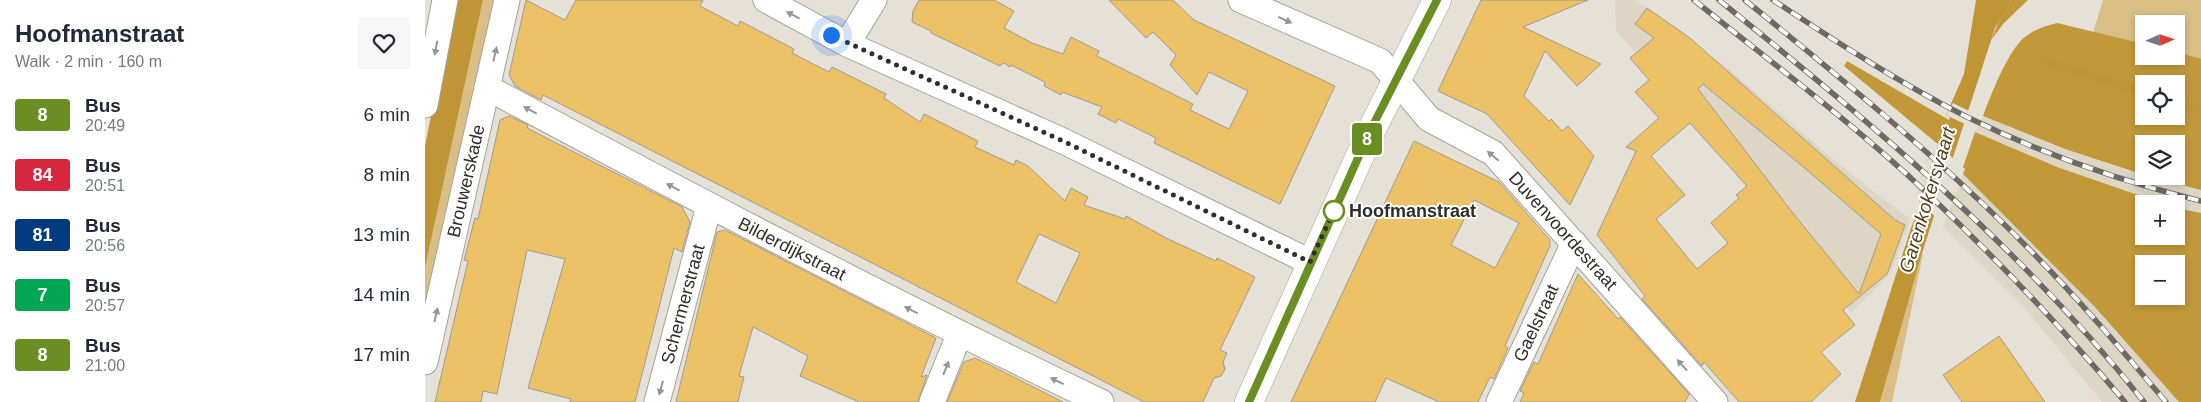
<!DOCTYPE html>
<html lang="en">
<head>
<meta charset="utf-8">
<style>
  :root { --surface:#fff; --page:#f6f6f7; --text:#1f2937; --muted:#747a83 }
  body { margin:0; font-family:Arial,sans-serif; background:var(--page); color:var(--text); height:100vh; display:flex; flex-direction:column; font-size:19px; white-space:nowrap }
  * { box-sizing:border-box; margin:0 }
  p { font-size:16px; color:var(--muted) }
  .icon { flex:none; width:28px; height:28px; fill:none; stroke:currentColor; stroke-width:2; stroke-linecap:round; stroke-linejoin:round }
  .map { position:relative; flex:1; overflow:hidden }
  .details { display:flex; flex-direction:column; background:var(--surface); width:425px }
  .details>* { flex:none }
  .badge { padding:0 10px; border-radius:4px; font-size:18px; line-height:32px }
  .needle { width:32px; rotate:87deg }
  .fabs { position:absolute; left:1710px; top:15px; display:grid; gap:10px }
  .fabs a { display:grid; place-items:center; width:50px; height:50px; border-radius:0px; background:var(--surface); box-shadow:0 2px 8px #0003; font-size:25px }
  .you { position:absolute; width:25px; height:25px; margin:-12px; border:4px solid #fff; border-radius:50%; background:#1a73e8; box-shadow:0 0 0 8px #1a73e833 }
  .map>.badge { position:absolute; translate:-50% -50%; box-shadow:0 0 0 2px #fff }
  .round { display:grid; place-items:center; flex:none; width:52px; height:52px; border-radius:0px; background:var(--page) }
  .overview { display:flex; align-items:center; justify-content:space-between; height:85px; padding:0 15px }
  h1 { font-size:24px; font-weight:600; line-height:38px }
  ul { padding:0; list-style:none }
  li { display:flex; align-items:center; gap:15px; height:60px; padding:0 15px }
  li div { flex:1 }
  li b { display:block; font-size:19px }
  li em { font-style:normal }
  li .badge { min-width:55px; font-weight:700; text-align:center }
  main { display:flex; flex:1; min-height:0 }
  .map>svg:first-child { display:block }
</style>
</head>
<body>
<main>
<section class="details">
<div class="overview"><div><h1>Hoofmanstraat</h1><p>Walk · 2 min · 160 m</p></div><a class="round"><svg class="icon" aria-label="heart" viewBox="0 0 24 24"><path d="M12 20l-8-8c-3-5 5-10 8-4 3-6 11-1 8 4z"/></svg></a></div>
<ul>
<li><span class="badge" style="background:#6b8e23;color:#fff">8</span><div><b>Bus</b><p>20:49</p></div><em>6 min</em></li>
<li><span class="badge" style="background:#d7263d;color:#fff">84</span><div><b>Bus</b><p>20:51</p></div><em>8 min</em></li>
<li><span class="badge" style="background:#003b80;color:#fff">81</span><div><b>Bus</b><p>20:56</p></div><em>13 min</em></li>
<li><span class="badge" style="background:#00a651;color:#fff">7</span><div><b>Bus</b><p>20:57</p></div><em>14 min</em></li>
<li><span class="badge" style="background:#6b8e23;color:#fff">8</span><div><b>Bus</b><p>21:00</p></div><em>17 min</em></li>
</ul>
</section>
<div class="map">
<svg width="1776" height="402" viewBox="0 0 1776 402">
  <rect width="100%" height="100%" fill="#e6e1d7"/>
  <path fill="#ded6c5" d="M 1190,0 L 1210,0 L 1305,70 L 1417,167 L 1485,219 L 1466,273 L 1426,313 L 1191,30 Z
    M 1558,116 L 1640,149 L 1701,170 L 1776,190 L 1776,213 L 1752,208 L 1751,204 L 1739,204 L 1632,167 L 1550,132 Z
    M 1538,174 L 1669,306 L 1754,402 L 1677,402 L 1597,305 L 1518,227 Z"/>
  <path fill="#dbbe85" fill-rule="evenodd" d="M 58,0 L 73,0 L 0,327 L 0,268 Z
    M 1678,0 L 1776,0 L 1776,76 L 1666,39 ZM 1719,24 L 1751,24 L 1751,56 L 1719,56 Z
    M 1497,253 L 1498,254 L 1467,402 L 1455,402 Z"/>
  <path fill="#c29839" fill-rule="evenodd" d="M 1586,0 L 1603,0 L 1579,23 L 1566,40 L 1578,12 Z
    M 1632,23 L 1719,44 L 1719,56 L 1751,56 L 1751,52 L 1776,59 L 1776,190 L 1723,176 L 1751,176 L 1751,144 L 1719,144 L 1719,175 L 1640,149 L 1558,116 C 1566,95 1583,50 1600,37 C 1610,29 1620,26 1632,23 ZM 1719,84 L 1751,84 L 1751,116 L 1719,116 Z
    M 1422,61 L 1524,120 L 1515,146 L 1419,66 Z
    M 1550,132 L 1632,167 L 1739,204 L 1719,204 L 1719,236 L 1751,236 L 1751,208 L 1776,213 L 1776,402 L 1754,402 L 1669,306 L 1538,174 L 1540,169 L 1538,167 ZM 1719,264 L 1751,264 L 1751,296 L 1719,296 Z"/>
  <path fill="#bf9535" d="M 29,0 L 58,0 L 0,268 L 0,146 Z
    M 1551,0 L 1586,0 L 1570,28 L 1497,253 L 1455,402 L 1430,402 L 1486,228 L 1496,204 L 1494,203 L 1496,196 L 1493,192 L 1502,183 L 1496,177 L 1506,167 L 1501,162 L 1512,151 L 1513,144 L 1515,145 L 1525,117 L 1521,115 L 1539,74 Z"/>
  <path fill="#e6e1d7" d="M 1528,103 L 1546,112 L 1542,125 L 1521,115 Z
    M 1513,144 L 1530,160 L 1511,217 L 1494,203 L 1496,196 L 1493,192 L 1502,183 L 1496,177 L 1506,167 L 1501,162 L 1512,151 Z"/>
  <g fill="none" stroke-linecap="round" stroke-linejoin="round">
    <path stroke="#bf9535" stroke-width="8" d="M 1612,59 L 1719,92
      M 1751,103 L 1776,111"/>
  </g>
  <path fill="#edc165" stroke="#9f9b91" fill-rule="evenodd" d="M 101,0 L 140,20 L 151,0 L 278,0 L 275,6 L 313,26 L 315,21 L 369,49 L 367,53 L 404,72 L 407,67 L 461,94 L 459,98 L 495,122 L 499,114 L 553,141 L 550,147 L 589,165 L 591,160 L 603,166 L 640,201 L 646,188 L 663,197 L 659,205 L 700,219 L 701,216 L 743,239 L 791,261 L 792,258 L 830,277 L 795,350 L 802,353 L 798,362 L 800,369 L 796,376 L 789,378 L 778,402 L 719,402 L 118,95 L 116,100 L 90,86 L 84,75 ZM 614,234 L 655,253 L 631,303 L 591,282 Z
    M 494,0 L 569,0 L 589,11 L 579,28 L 607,43 L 638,54 L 646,37 L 674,51 L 672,56 L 768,104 L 765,110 L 804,129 L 823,91 L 784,72 L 772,95 L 745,65 L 751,55 L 728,32 L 721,38 L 684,0 L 748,0 L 769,20 L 910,86 L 855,204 L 729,143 L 731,138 L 693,119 L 691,123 L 673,114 L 677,107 L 637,92 L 636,95 L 619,86 L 620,82 L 586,65 L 585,67 L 579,63 L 575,66 L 506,33 L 506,31 L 487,22 L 488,11 Z
    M 1056,0 L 1163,0 L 1098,27 L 1176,64 L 1152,86 L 1120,51 L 1099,96 L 1124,121 L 1126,119 L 1137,131 L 1143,126 L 1169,156 L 1145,205 L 1062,114 L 1013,91 Z
    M 1222,8 L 1265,38 L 1470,220 L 1480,225 L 1462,274 L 1418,310 L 1430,325 L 1396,352 L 1416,374 L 1386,402 L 1314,402 L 1279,362 L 1277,366 L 1217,299 L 1220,296 L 1172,235 L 1211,151 L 1201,147 L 1234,118 L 1210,92 L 1224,80 L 1205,58 L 1229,38 L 1210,24 ZM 1278,84 L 1382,170 L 1456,234 L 1434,294 L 1367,212 L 1273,89 ZM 1265,123 L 1322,186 L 1311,195 L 1314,198 L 1286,223 L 1303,243 L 1272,269 L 1231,219 L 1260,195 L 1226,156 Z
    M 84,116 L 103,125 L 102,128 L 257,207 L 265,222 L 257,252 L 249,248 L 210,402 L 145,402 L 146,399 L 103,388 L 140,259 L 102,250 L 72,394 L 58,391 L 56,402 L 10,402 L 43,261 L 39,260 L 50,218 L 53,219 L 75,120 Z
    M 989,141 L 1074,182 L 1125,240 L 1125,246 L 1080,346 L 1083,348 L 1069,379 L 1065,377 L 1053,402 L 1014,402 L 961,378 L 950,402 L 866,402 ZM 1049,200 L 1094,223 L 1070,268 L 1026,245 Z
    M 300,230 L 511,338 L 496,377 L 502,375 L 493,402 L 434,402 L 375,376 L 383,356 L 328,327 L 314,376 L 319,377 L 313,402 L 251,402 L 292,232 Z
    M 1153,274 L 1193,319 L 1195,317 L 1264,394 L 1260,402 L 1095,402 L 1099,393 L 1095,391 L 1109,362 L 1113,364 Z
    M 1574,336 L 1620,402 L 1537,402 L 1518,375 Z
    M 550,358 L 567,366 L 638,402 L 522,402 L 539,362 Z"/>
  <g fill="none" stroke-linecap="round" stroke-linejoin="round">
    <defs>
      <path id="minor" d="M 341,0 L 422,44 L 638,141 L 885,262
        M 816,0 L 955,61 L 1004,119 L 1068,153 L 1290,402
        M 422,44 L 449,0
        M 63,88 C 265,196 468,303 676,402
        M 0,105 L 20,0
        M 0,362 L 82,0
        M 232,402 L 284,206
        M 507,402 L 534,335
        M 1074,402 L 1149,243"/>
      <path id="major" d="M 824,402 L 947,129 L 1012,0"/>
    </defs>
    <use href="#minor" stroke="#a7a298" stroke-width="27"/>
    <use href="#major" stroke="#a7a298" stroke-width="29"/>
    <use href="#minor" stroke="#fff" stroke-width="25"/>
    <use href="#major" stroke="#fff" stroke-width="28"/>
    <defs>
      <path id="rail" d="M 1269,0 C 1347,63 1429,124 1502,193 C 1572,259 1638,329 1700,402
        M 1294,0 C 1447,124 1596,247 1719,402
        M 1320,0 C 1417,79 1514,158 1602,247 C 1651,296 1696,349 1741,402
        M 1348,0 C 1410,41 1473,82 1540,116 C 1615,153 1695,181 1776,201"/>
    </defs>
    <use href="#rail" stroke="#6d6a64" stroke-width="5.5"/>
    <use href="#rail" stroke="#fff" stroke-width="4" stroke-dasharray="11" stroke-linecap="butt"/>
  </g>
  <defs><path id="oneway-solid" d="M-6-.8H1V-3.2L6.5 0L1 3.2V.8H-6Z" transform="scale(1.25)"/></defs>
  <g fill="#989694">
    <use href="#oneway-solid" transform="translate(368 15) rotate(-152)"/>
    <use href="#oneway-solid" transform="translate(860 20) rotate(24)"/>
    <use href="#oneway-solid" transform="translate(11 48) rotate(101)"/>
    <use href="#oneway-solid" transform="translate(70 54) rotate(-77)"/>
    <use href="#oneway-solid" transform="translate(105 110) rotate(-152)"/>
    <use href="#oneway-solid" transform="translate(1068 156) rotate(-140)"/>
    <use href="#oneway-solid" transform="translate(248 187) rotate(-152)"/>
    <use href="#oneway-solid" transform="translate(486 310) rotate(-153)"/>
    <use href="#oneway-solid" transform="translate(11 315) rotate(-77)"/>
    <use href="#oneway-solid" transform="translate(1257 365) rotate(-132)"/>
    <use href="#oneway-solid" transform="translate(521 368) rotate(-68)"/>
    <use href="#oneway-solid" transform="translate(632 381) rotate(-155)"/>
    <use href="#oneway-solid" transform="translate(236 388) rotate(105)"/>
  </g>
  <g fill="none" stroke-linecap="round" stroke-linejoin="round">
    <defs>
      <path id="line" d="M 824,402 L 946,129 L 1012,0"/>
    </defs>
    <use href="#line" stroke="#fff" stroke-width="11"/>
    <use href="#line" stroke="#6b8e23" stroke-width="8"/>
    <path stroke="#302e2a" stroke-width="5" stroke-dasharray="0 9" d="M 406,35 L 638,141 L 885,262 L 909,211"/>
  </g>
  <circle fill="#fff" stroke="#6b8e23" stroke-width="2.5" cx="909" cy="211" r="10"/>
  <g text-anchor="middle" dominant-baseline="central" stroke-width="4" stroke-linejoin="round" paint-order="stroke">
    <g font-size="18" fill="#302e2a" stroke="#fff">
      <text transform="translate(41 181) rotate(-77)">Brouwerskade</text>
      <text transform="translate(1138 231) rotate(48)">Duvenvoordestraat</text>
      <text transform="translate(367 249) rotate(27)">Bilderdijkstraat</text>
      <text transform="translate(258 304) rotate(-75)">Schermerstraat</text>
      <text transform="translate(1111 323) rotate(-65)">Gaelstraat</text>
    </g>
    <g font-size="18" font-weight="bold" fill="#302e2a" stroke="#fff" text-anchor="start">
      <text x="924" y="211">Hoofmanstraat</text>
    </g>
    <g font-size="19" font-style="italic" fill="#513f18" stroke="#fff">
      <text transform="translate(1502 200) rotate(-73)">Garenkokersvaart</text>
    </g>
  </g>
</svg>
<div class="fabs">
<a><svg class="needle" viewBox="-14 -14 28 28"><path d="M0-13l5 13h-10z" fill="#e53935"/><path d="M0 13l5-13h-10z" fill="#747a83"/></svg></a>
<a><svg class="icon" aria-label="locate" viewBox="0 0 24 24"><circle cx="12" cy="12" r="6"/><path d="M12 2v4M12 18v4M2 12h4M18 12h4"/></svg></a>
<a><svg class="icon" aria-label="layers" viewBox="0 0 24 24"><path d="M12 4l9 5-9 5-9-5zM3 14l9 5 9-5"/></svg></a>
<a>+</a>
<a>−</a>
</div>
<div class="you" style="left:406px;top:35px"></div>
<b class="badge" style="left:942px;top:139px;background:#6b8e23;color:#fff">8</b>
</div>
</main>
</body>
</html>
